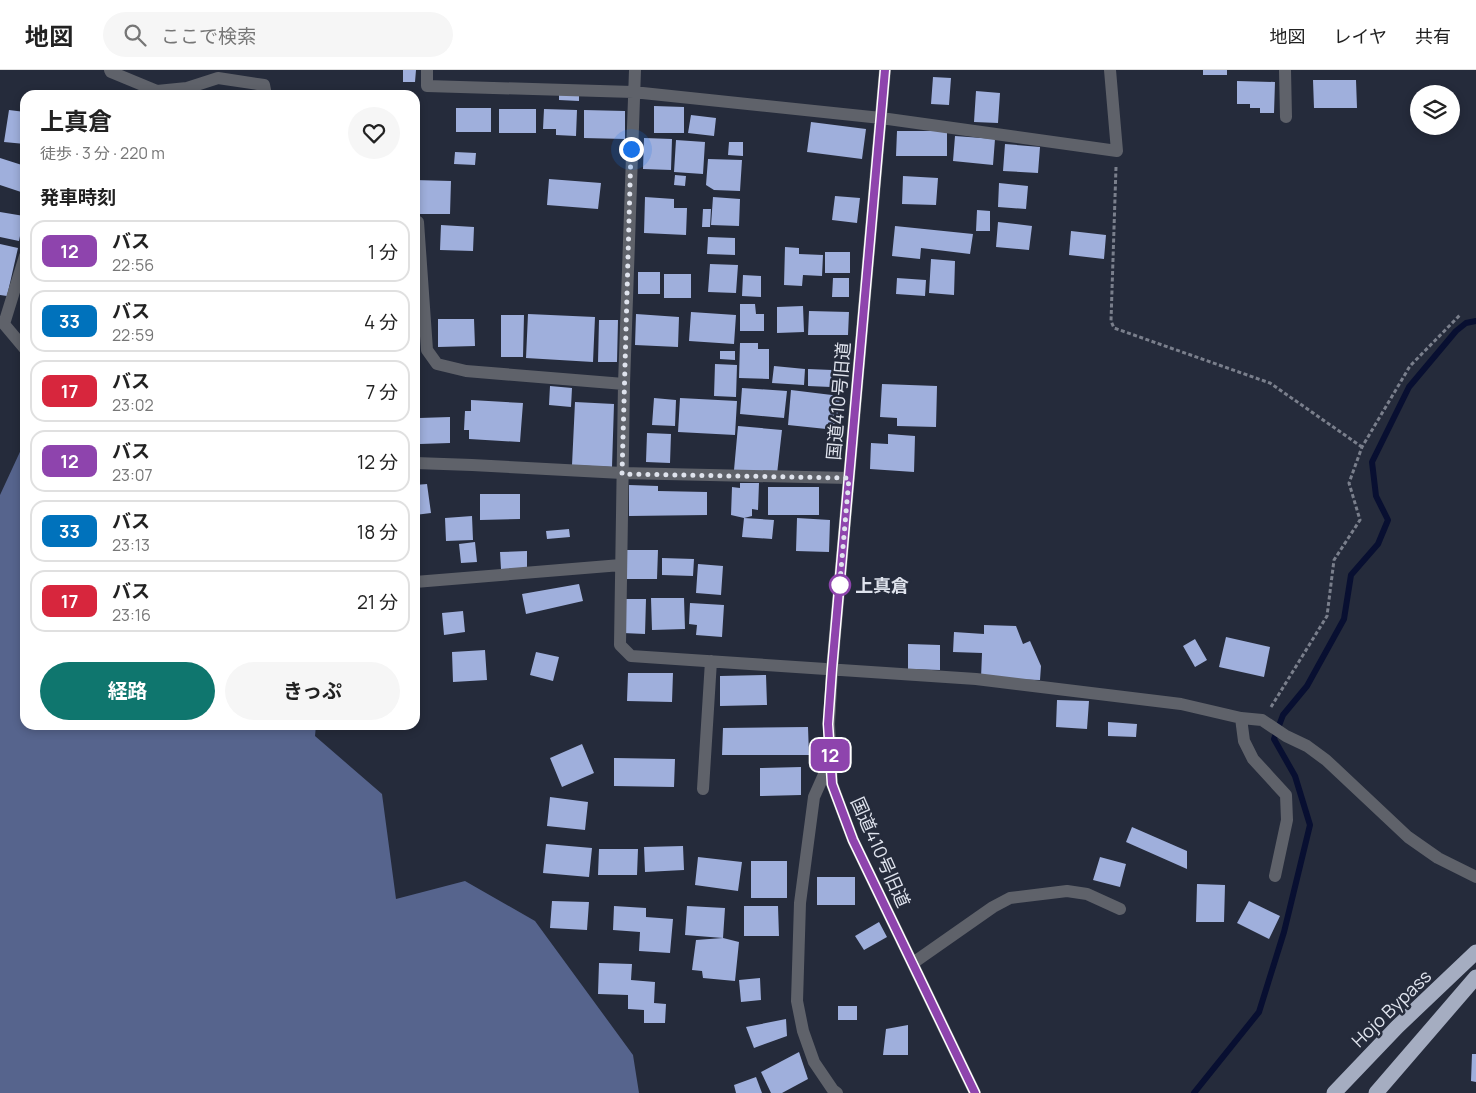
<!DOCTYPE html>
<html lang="ja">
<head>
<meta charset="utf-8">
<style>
  :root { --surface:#fff; --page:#f6f6f6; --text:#222; --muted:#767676; --line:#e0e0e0; --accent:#0f766e }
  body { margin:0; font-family:Manrope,"Noto Sans JP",sans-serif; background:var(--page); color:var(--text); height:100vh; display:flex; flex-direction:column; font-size:19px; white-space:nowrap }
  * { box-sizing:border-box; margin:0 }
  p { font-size:16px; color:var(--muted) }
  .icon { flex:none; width:28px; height:28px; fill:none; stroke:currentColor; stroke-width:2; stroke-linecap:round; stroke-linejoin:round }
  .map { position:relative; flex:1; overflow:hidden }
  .side { position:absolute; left:20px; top:20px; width:400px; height:640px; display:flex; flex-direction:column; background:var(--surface); border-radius:15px; box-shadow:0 2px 8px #0003 }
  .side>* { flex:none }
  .badge { padding:0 10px; border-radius:8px; font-size:18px; line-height:32px }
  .fabs { position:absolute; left:1410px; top:15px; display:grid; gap:10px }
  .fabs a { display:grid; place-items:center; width:50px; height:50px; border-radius:50%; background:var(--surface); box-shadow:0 2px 8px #0003; font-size:25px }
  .you { position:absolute; width:25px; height:25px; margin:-12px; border:4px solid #fff; border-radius:50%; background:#1a73e8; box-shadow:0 0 0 8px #1a73e833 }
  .map>.badge { position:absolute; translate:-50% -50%; box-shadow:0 0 0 2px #fff }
  h2 { padding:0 20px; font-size:19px; line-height:45px }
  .round { display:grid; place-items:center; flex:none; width:52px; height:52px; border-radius:26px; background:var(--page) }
  .head { display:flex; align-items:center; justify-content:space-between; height:85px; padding:0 20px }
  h1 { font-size:24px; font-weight:700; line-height:38px }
  .button { display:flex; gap:10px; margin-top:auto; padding:10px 20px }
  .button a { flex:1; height:58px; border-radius:30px; background:var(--accent); color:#fff; font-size:20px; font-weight:700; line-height:58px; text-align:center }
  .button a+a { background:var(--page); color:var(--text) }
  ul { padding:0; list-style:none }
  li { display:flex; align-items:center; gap:15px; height:62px; margin:0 10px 8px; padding:0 10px; border:2px solid var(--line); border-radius:15px }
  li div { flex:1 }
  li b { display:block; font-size:19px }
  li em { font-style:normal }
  li .badge { min-width:55px; font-weight:700; text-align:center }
  header { display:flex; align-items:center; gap:30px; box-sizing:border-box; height:70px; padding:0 25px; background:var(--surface); border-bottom:1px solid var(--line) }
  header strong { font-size:24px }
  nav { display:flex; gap:28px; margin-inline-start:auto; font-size:18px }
  .search { width:350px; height:45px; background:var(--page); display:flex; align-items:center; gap:12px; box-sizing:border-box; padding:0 18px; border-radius:28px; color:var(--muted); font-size:19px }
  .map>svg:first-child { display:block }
</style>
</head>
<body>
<header>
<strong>地図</strong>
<div class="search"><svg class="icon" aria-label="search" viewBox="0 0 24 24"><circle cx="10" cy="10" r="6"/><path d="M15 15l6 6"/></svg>ここで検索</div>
<nav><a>地図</a><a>レイヤ</a><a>共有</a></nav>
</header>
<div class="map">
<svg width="1476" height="1023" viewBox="0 0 1476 1023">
  <rect width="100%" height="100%" fill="#252b3b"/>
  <path fill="#56648d" d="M 25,371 L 25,655 L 316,655 L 315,666 L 382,724 L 396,829 L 465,811 L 535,851 L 633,985 L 639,1023 L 0,1023 L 0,425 Z"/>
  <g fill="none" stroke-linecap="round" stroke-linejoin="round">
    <path stroke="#080f31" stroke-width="6" d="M 1194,1023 L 1259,942 L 1284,862 L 1310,755 L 1295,706 L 1274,669 L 1283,645 L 1307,616 L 1344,549 L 1351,505 L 1378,474 L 1388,450 L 1376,426 L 1372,392 L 1409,317 L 1456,261 L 1466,253 L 1476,251"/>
  </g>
  <path fill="#9fafdc" d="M 403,0 L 416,0 L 415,12 L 403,12 Z
    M 1203,0 L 1227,0 L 1227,5 L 1203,5 Z
    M 933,7 L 951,8 L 949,35 L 931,34 Z
    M 1313,10 L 1356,10 L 1357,38 L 1314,38 Z
    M 1237,11 L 1275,12 L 1274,43 L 1260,43 L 1260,38 L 1250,38 L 1250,34 L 1237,34 Z
    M 976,21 L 1000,23 L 998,53 L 974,52 Z
    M 559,22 L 579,23 L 579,31 L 559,30 Z
    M 654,36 L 684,37 L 684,63 L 654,63 Z
    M 456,38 L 491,38 L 491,62 L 456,62 Z
    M 499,39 L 536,39 L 536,63 L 499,63 Z
    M 544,39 L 577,40 L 576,66 L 556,65 L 556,59 L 543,59 Z
    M 9,40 L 25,42 L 25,74 L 4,72 Z
    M 584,40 L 625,41 L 625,69 L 584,68 Z
    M 691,45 L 716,48 L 714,66 L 688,63 Z
    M 811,52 L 866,59 L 862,89 L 807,82 Z
    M 897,61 L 947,61 L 947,86 L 896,86 Z
    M 955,66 L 995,69 L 993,95 L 953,91 Z
    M 644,68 L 672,69 L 671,100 L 643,99 Z
    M 676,70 L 705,72 L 703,104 L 674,102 Z
    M 729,72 L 743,72 L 743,86 L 728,85 Z
    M 1005,74 L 1040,77 L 1038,103 L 1003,101 Z
    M 455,82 L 476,83 L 475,95 L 454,94 Z
    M 0,88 L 25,96 L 24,123 L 0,115 Z
    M 708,89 L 742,90 L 740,121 L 714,120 L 706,115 Z
    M 675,105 L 686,106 L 685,116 L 674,115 Z
    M 903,106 L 938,108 L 936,135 L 902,134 Z
    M 549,109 L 601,113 L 598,139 L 547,135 Z
    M 415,110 L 451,111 L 450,144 L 415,144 Z
    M 999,113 L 1028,116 L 1026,139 L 998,137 Z
    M 835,126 L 860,128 L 857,153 L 832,150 Z
    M 645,127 L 674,129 L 674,138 L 687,138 L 686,165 L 644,163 Z
    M 713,127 L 740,129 L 739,156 L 711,155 Z
    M 703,139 L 711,139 L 710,157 L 702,157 Z
    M 977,140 L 990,141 L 990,161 L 976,161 Z
    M 0,142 L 24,146 L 19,171 L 0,167 Z
    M 998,152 L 1032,156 L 1029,180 L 996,177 Z
    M 441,155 L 474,157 L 473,181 L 440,180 Z
    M 895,156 L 973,164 L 970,184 L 921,178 L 920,189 L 892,186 Z
    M 1071,161 L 1106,165 L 1104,189 L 1069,185 Z
    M 708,167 L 735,168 L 735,185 L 707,184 Z
    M 0,174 L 18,178 L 7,226 L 0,225 Z
    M 785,177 L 799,178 L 799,184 L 823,185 L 822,206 L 803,205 L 802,216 L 784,215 Z
    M 825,182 L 850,182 L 850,203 L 825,203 Z
    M 931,189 L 955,191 L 954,225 L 929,223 Z
    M 710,194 L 738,195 L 736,223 L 708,222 Z
    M 638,202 L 660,202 L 660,224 L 638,224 Z
    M 664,204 L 691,204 L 691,228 L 664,228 Z
    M 743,205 L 761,206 L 761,227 L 742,226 Z
    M 833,208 L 849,208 L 849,227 L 832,227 Z
    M 897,208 L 926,210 L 925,226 L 896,224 Z
    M 740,234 L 755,234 L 756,244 L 764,244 L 764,261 L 740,261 Z
    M 803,236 L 804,262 L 777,263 L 777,237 Z
    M 809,241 L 849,242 L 848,265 L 808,265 Z
    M 691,242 L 736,245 L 734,274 L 689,271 Z
    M 528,244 L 595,247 L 593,292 L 526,288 Z
    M 636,244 L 679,247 L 678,277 L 635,275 Z
    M 501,245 L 524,245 L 523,287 L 501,287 Z
    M 438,249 L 474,249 L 475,276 L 438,277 Z
    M 599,250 L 618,250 L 617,292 L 598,292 Z
    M 740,273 L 758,273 L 758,279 L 769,279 L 769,309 L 739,308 Z
    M 720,281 L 735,281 L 735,290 L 720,289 Z
    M 715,294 L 737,295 L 736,327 L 714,326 Z
    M 774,296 L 805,299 L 804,315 L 772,313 Z
    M 808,299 L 832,300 L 831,317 L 808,316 Z
    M 882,314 L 937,316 L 936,357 L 897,356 L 897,348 L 880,347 Z
    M 550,316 L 572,318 L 571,337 L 549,335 Z
    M 742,318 L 787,321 L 784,348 L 740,344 Z
    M 791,320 L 840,326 L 836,360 L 788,355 Z
    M 654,328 L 676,330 L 675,356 L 652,355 Z
    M 680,328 L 737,331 L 735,365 L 678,362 Z
    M 471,330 L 523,333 L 520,372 L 469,369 L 469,360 L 464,360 L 465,341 L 471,341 Z
    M 575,332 L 614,334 L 612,397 L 572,395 Z
    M 450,347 L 450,373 L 420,374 L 419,348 Z
    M 738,356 L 782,360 L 777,404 L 734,400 Z
    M 647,363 L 671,364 L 670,393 L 646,392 Z
    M 888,364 L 915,366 L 914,402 L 870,399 L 871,373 L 888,374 Z
    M 740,413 L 759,413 L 758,440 L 752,439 L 752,446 L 744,448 L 774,450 L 772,469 L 742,467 L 744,448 L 731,445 L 732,417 L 740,418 Z
    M 427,414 L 431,443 L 415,445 L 415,415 Z
    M 629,415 L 658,416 L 658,421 L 707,422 L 707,445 L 629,446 Z
    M 768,417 L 819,417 L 819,445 L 768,445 Z
    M 480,424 L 520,424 L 520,449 L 480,450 Z
    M 472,446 L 473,470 L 446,471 L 445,448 Z
    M 797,448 L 830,450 L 829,482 L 796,481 Z
    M 569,459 L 570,467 L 547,469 L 546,461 Z
    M 475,472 L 477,492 L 461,493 L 459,474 Z
    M 415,477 L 420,498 L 415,499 Z
    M 625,480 L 658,480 L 657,509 L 625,509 Z
    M 527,481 L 527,498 L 501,499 L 500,482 Z
    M 662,488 L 694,489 L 693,506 L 662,505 Z
    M 698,494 L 723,496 L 721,525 L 696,523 Z
    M 579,514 L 583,531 L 526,544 L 522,524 Z
    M 651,528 L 684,528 L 685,559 L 652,560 Z
    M 624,529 L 646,529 L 645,564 L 623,563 Z
    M 690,533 L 724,535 L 722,567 L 696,565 L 697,555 L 689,554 Z
    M 463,541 L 465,562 L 444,565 L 442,543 Z
    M 984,555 L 1016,556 L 1023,574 L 1030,571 L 1041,596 L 1040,610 L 981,608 L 982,583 L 953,582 L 954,562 L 984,564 Z
    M 1226,567 L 1270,577 L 1264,607 L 1219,597 Z
    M 1195,569 L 1207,590 L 1195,597 L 1183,576 Z
    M 908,574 L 940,575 L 940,600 L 908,599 Z
    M 485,580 L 487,610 L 453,612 L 452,582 Z
    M 536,582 L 559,587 L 553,611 L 530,605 Z
    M 628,603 L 673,603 L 672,632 L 627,631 Z
    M 766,605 L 767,635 L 720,636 L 720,606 Z
    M 1057,630 L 1089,631 L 1087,659 L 1056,657 Z
    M 1108,652 L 1137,654 L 1136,667 L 1108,666 Z
    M 808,657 L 809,685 L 722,685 L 723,658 Z
    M 582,674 L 594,703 L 562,717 L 550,688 Z
    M 614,688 L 675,689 L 674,717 L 614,716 Z
    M 801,697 L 801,725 L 760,726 L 760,698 Z
    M 550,727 L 588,732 L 585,760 L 547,756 Z
    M 1132,757 L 1187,781 L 1187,799 L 1126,772 Z
    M 546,774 L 592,778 L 589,807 L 543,803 Z
    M 683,776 L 684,800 L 645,802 L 644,777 Z
    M 599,779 L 638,779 L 637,805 L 598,805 Z
    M 698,787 L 742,792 L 738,821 L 695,815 Z
    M 1100,787 L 1126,794 L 1120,817 L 1093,810 Z
    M 751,791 L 787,791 L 787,828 L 751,828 Z
    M 817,807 L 855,807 L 855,835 L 817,835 Z
    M 1197,814 L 1225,815 L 1224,852 L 1196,852 Z
    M 552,831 L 589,832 L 587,860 L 550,858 Z
    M 1249,831 L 1280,846 L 1269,869 L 1237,853 Z
    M 614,836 L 646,838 L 646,847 L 673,849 L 670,883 L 639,881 L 640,862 L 613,860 Z
    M 687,836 L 725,838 L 723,868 L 739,872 L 735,911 L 703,908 L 702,901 L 692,900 L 696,870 L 723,868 L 685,865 Z
    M 744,836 L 778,836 L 779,866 L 744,866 Z
    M 879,852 L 887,867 L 864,880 L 855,866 Z
    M 599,893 L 632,894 L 631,910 L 655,912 L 654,933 L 666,934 L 665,953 L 644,953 L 644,940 L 628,939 L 628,925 L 598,924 Z
    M 760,908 L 761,930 L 741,932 L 739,910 Z
    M 838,936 L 857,936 L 857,950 L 838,950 Z
    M 786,949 L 787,966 L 754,978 L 746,957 Z
    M 908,955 L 908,985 L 883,985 L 886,959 Z
    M 799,982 L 808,1009 L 782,1023 L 771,1023 L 761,1002 Z
    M 1472,984 L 1476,984 L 1476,1012 L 1471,1011 Z
    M 756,1007 L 762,1023 L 736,1023 L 734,1015 Z"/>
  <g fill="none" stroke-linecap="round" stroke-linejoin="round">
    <path stroke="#7a7f8c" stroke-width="3" stroke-dasharray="4 2.5" stroke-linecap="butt" d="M 1116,97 L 1111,251 L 1114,258 L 1270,313 L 1362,377
      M 1271,637 L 1327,546 L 1334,490 L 1360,450 L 1349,413 L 1362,377 L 1410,296 L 1460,245"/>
    <path stroke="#5f626a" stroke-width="12" d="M 110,0 L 111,2 L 157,21 L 187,18 L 218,8 L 264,15 L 266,25
      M 427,0 L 427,16 L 633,22 L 881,48 L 1117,81 L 1110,0
      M 635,0 L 624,314 L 620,575 L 631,586 L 976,609 L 1181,634 L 1241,648 L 1262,650 L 1286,666 L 1307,676 L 1326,690 L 1408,767 L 1438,788 L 1476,807
      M 885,0 L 832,599 L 829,654 L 832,714 L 853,770 L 975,1023
      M 1285,0 L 1286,47
      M 418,152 L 427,280 L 437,294 L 466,301 L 624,314
      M 0,252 L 4,254 L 25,279
      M 4,254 L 25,186
      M 415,393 L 472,395 L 622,403 L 849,408
      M 415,512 L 621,495
      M 1241,648 L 1244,671 L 1253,689 L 1286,725 L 1287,750 L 1275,806
      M 830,691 L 814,727 L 800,833 L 797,931 L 803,961 L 814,992 L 833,1020 L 837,1023
      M 703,719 L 711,591
      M 913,893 L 993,837 L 1010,828 L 1067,821 L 1087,824 L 1120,839"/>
    <path stroke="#a5adc1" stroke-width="15" d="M 1334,1023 L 1397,957 L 1476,882
      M 1376,1023 L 1476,907"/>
  </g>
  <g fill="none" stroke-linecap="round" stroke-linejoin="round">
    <defs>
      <path id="line" d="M 885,0 L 832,599 L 828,654 L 832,714 L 853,770 L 975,1023"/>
    </defs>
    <use href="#line" stroke="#fff" stroke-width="11"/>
    <use href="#line" stroke="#8e44ad" stroke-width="8"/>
    <path stroke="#dfe3ed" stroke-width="5" stroke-dasharray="0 9" d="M 631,79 L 622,404 L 849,408 L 839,523 L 840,515"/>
  </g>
  <circle fill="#fff" stroke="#8e44ad" stroke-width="2.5" cx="840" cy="515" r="10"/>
  <g text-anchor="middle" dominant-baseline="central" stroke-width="5" stroke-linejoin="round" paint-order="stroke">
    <g font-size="18" fill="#dfe3ed" stroke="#252b3b">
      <text transform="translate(838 331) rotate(-85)">国道410号旧道</text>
      <text transform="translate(881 782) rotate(66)">国道410号旧道</text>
      <text transform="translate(1391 938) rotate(-44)">Hojo Bypass</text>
    </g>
    <g font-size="18" font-weight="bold" fill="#dfe3ed" stroke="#252b3b" text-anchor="start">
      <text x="855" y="515">上真倉</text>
    </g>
  </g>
</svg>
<div class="fabs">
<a><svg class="icon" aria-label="layers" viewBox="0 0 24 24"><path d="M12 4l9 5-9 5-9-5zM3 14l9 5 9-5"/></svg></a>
</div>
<div class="you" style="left:631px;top:79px"></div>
<b class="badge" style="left:830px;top:685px;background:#8e44ad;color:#fff">12</b>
<section class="side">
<div class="head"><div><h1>上真倉</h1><p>徒歩 · 3 分 · 220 m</p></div><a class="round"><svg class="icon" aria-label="heart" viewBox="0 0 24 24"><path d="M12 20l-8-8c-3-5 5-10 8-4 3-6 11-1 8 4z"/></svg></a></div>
<h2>発車時刻</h2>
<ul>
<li><span class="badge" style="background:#8e44ad;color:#fff">12</span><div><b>バス</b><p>22:56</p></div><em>1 分</em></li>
<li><span class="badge" style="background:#0072bc;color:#fff">33</span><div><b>バス</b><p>22:59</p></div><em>4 分</em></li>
<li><span class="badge" style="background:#d7263d;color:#fff">17</span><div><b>バス</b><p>23:02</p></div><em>7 分</em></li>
<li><span class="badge" style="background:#8e44ad;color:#fff">12</span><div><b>バス</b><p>23:07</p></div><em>12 分</em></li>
<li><span class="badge" style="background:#0072bc;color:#fff">33</span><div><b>バス</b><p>23:13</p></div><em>18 分</em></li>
<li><span class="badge" style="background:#d7263d;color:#fff">17</span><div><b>バス</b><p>23:16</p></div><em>21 分</em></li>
</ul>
<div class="button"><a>経路</a><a>きっぷ</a></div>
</section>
</div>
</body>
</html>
